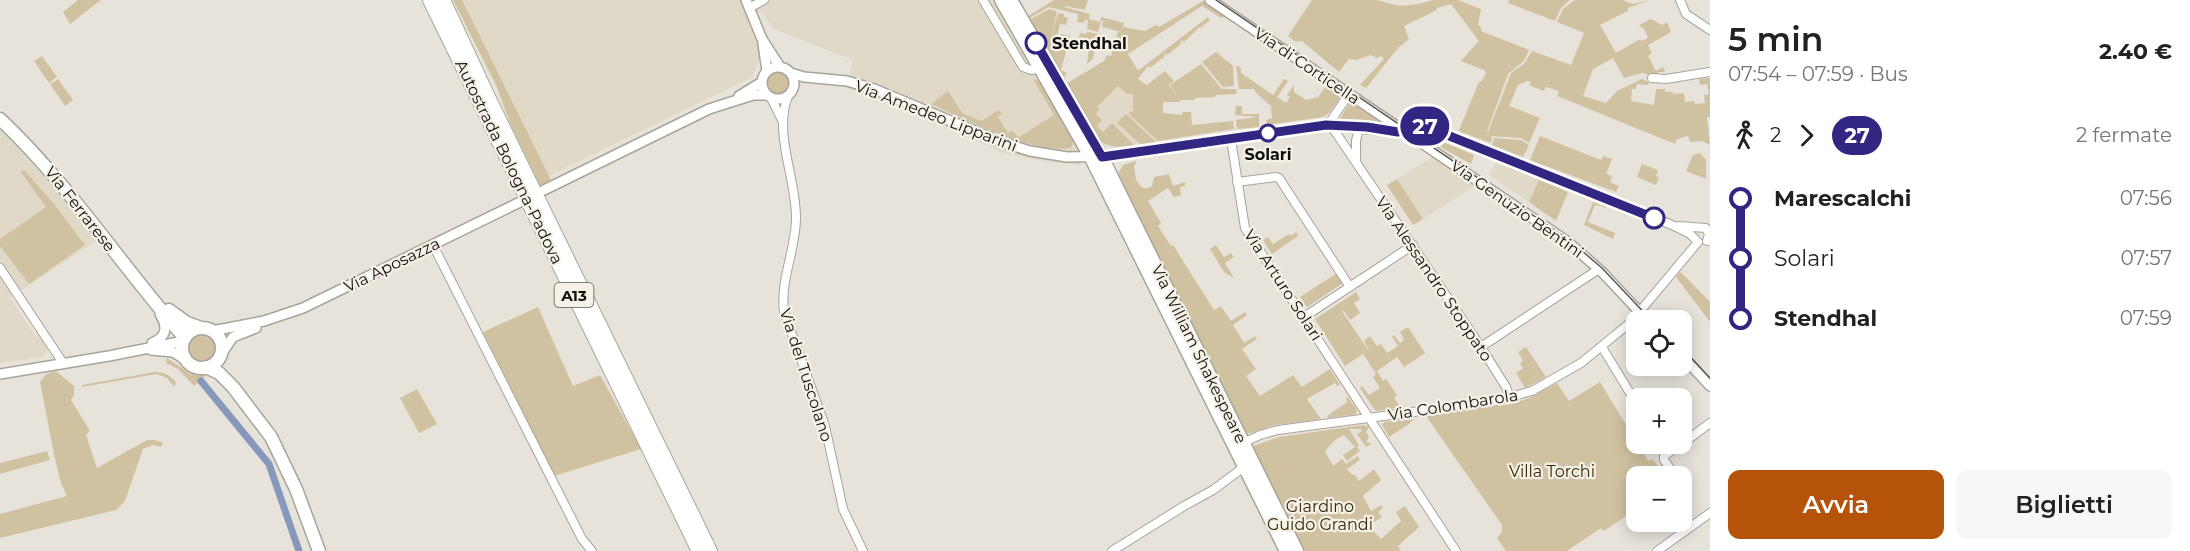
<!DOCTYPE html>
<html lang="it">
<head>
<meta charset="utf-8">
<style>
  :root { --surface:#fff; --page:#f6f6f6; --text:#222; --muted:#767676; --accent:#b45309 }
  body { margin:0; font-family:Montserrat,sans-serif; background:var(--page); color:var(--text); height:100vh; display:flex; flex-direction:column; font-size:22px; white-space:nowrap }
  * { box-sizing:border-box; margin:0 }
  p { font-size:20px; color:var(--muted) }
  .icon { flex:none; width:33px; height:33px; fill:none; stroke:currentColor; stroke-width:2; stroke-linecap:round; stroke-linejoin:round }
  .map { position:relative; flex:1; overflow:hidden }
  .sheet { display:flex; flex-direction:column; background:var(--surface); width:480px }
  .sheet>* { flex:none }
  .badge { padding:0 12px; border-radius:20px; font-size:21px; line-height:39px }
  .fabs { position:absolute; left:1626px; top:310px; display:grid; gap:12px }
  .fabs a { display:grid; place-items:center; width:66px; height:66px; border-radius:12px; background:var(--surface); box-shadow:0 3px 15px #0003; font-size:30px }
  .map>.badge { position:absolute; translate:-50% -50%; box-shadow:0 0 0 3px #fff }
  .legs { display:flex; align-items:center; gap:9px; height:66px; padding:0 18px; font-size:20px }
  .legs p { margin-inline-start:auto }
  .headline { display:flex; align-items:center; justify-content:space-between; height:102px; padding:0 18px }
  h1 { font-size:33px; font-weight:600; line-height:45px }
  .button { display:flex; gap:12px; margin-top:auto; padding:12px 18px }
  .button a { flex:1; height:69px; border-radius:12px; background:var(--accent); color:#fff; font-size:24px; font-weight:600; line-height:69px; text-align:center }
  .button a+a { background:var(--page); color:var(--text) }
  ul { padding:0 18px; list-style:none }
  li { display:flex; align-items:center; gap:21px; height:60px; font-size:22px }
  li i { display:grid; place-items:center; width:9px; height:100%; margin:0 8px; background:currentColor }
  li i::after { content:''; width:15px; height:15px; margin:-8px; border:4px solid; border-radius:50%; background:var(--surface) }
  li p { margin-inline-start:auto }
  li:first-child i { background:linear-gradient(#0000 50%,currentColor 0) }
  li:last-child i { background:linear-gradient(currentColor 50%,#0000 0) }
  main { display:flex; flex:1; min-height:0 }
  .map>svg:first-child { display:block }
</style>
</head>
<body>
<main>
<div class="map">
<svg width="1710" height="551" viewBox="0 0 1710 551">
  <rect width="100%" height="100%" fill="#e8e3da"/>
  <path fill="#e0d9c8" d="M 462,0 L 995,0 L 1075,138 L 1081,165 L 1046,162 L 1003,153 L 900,107 L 865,93 L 846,88 L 853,60 L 772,28 L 762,11 L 748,19 L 761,55 L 752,77 L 549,176 Z
    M 1119,52 L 1171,139 L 1140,144 L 1138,142 L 1134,145 L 1119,147 L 1105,145 L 1100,140 L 1066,84 Z
    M 0,128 L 44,174 L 96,241 L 10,298 L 35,335 L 42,335 L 48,349 L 46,354 L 42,357 L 0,363 Z
    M 1432,157 L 1453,170 L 1455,176 L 1459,174 L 1476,185 L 1423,219 L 1397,179 Z
    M 1496,163 L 1539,180 L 1529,202 L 1489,175 Z"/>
  <path fill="#d0c2a1" d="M 78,0 L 101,0 L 70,24 L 63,12 Z
    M 453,0 L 462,0 L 551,180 L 540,185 L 510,123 L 496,85 Z
    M 1017,0 L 1028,16 L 1054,0 L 1088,0 L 1085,10 L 1065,6 L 1064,7 L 1090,14 L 1089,19 L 1101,22 L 1098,32 L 1087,29 L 1088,20 L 1085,20 L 1084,23 L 1077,22 L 1078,14 L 1049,7 L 1028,19 Z
    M 1312,0 L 1376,0 L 1400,6 L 1418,4 L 1433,0 L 1458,0 L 1481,9 L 1478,25 L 1482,28 L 1481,31 L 1529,50 L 1524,61 L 1508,74 L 1487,131 L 1492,139 L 1491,143 L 1461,132 L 1459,130 L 1479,82 L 1482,81 L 1486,73 L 1484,70 L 1461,61 L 1479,41 L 1451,4 L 1437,8 L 1437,10 L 1404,26 L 1409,39 L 1398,48 L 1366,88 L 1360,85 L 1384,59 L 1381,56 L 1377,58 L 1371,55 L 1356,60 L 1349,59 L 1339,72 L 1302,41 L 1296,42 L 1288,36 Z
    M 1509,0 L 1570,0 L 1561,8 L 1555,21 L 1508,3 Z
    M 1575,0 L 1622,0 L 1633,4 L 1650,0 L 1628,8 L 1628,11 L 1600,25 L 1616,53 L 1640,39 L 1642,41 L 1648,38 L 1644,29 L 1639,25 L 1651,19 L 1662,25 L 1667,22 L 1671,32 L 1648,45 L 1652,53 L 1648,56 L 1656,71 L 1663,67 L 1665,72 L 1659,72 L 1655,76 L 1642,73 L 1624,78 L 1613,58 L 1593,69 L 1583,96 L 1606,103 L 1617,91 L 1642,79 L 1649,82 L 1648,85 L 1637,84 L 1636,89 L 1632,89 L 1631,101 L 1654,105 L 1656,89 L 1665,89 L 1665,92 L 1671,92 L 1675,94 L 1684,93 L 1685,102 L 1694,101 L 1695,104 L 1705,103 L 1704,95 L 1709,94 L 1707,84 L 1700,85 L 1699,79 L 1710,78 L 1710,117 L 1707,117 L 1710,145 L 1702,141 L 1690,142 L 1688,136 L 1677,139 L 1675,144 L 1557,96 L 1559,91 L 1546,87 L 1544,91 L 1529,85 L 1531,82 L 1527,81 L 1518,85 L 1509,106 L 1540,118 L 1529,143 L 1521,138 L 1489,136 L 1488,132 L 1511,73 L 1524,64 L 1532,51 L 1571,65 L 1584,33 L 1557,22 L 1563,9 Z
    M 1203,1 L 1225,16 L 1221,18 L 1202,6 L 1128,54 L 1137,69 L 1139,70 L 1208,17 L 1210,20 L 1200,28 L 1198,27 L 1197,30 L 1184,42 L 1181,40 L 1181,44 L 1167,55 L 1165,53 L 1164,57 L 1150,68 L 1148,66 L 1138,79 L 1147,85 L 1165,71 L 1174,81 L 1161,91 L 1169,85 L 1178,97 L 1170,85 L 1201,64 L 1222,89 L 1236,89 L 1237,94 L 1216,95 L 1215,97 L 1195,98 L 1194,100 L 1180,100 L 1180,102 L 1163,102 L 1163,113 L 1182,115 L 1183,112 L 1191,112 L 1192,125 L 1233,121 L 1234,129 L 1158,141 L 1128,113 L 1133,111 L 1133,94 L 1127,94 L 1118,86 L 1097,107 L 1099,110 L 1096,114 L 1102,120 L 1097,126 L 1103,132 L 1112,123 L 1134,145 C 1119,147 1109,149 1098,138 L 1066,84 L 1104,61 L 1107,55 L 1111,56 L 1114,44 L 1118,45 L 1120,38 L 1116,37 L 1118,32 L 1121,32 L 1102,27 L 1103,21 L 1100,21 L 1101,17 L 1124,23 L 1123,27 L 1145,31 L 1156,25 L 1159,27 Z
    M 1049,9 L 1057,11 L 1051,38 L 1058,13 L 1064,14 L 1064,17 L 1068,18 L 1066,25 L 1060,24 L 1057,36 L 1060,37 L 1061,34 L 1070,36 L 1068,46 L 1057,45 L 1067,48 L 1061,70 L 1067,73 L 1063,78 L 1029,20 Z
    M 1087,32 L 1098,34 L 1093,59 L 1087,64 L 1089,47 L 1084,45 L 1082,51 L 1076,50 L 1080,33 L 1086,34 Z
    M 1216,52 L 1233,66 L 1234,86 L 1223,87 L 1202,62 Z
    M 42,56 L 57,77 L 49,83 L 34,61 Z
    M 1236,65 L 1241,68 L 1241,73 L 1273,95 L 1284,79 L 1288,81 L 1277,97 L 1286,103 L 1290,97 L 1287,95 L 1294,85 L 1294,92 L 1306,100 L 1318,97 L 1326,86 L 1340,96 L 1340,98 L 1329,113 L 1323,117 L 1267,125 L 1266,120 L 1272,118 L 1271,106 L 1256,93 L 1254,89 L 1239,89 Z
    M766 83a11 11 0 1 1 22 0a11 11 0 1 1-22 0Z
    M 58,79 L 73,100 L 65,106 L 50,84 Z
    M 1033,79 L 1041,82 L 1074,140 L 1071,148 C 1032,154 967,120 931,104 L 948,91 L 962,113 L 981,121 L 999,110 L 1002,114 L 998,117 L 1008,133 L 1012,131 L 1019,137 L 1054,115 Z
    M 1351,101 L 1385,125 L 1339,120 Z
    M 1236,106 L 1242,106 L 1242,114 L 1259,114 L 1259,127 L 1237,129 L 1236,120 L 1258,117 L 1235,115 Z
    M 1124,115 L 1127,115 L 1156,142 L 1140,144 L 1138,142 L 1117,123 Z
    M 1424,134 L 1474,155 L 1471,164 L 1444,149 Z
    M 1540,136 L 1601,160 L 1603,156 L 1612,159 L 1606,174 L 1612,176 L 1610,182 L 1619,186 L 1616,192 L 1530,160 Z
    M 1494,138 L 1521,140 L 1529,145 L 1523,157 L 1492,145 Z
    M 1700,153 L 1706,160 L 1706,179 L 1686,171 L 1693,155 Z
    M 1136,161 L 1136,164 L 1134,165 L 1136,180 L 1142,188 L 1148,188 L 1152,186 L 1154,177 L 1169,174 L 1173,186 L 1185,182 L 1185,186 L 1180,187 L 1181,195 L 1174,197 L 1168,188 L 1148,201 L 1161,223 L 1158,226 L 1171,246 L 1173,245 L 1214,310 L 1221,306 L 1231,321 L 1245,312 L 1247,315 L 1233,325 L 1244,343 L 1255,336 L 1257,339 L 1242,349 L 1256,369 L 1246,376 L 1260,396 L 1293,375 L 1302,387 L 1330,369 L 1340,385 L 1337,386 L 1335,383 L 1307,399 L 1321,419 L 1275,425 L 1247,434 L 1244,432 L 1119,177 L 1119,172 L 1123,165 Z
    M 1642,164 L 1658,170 L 1656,176 L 1659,178 L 1656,185 L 1637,177 Z
    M 24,170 L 54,204 L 85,245 L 29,284 L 0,246 L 0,239 L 46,207 L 21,172 Z
    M 1397,179 L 1423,219 L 1413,225 L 1387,185 Z
    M 1539,180 L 1568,192 L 1556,221 L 1529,202 Z
    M 1593,202 L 1608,208 L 1595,205 L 1588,222 L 1615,233 L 1613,239 L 1584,225 Z
    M 1296,232 L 1298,236 L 1272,254 L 1263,240 L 1268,237 L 1273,244 L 1289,234 L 1291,236 Z
    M 1216,245 L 1224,257 L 1231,253 L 1234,257 L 1225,263 L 1234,278 L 1224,272 L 1210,249 Z
    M 1680,272 L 1685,276 L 1710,302 L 1710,322 L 1676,277 Z
    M 1337,273 L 1343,283 L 1307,307 L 1300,297 Z
    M 1356,292 L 1360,299 L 1354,303 L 1360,313 L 1350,320 L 1344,311 L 1342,311 L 1368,350 L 1369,350 L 1364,341 L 1370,336 L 1377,346 L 1381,344 L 1387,353 L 1398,346 L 1392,336 L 1394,335 L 1400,343 L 1404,340 L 1400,332 L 1408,327 L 1425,353 L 1404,367 L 1397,357 L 1377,371 L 1383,381 L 1386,379 L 1397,395 L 1394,398 L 1399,405 L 1398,408 L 1377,411 L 1374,409 L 1360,388 L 1362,386 L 1369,395 L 1380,388 L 1373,377 L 1376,374 L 1363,354 L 1345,366 L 1315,319 Z
    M 538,307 L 573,386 L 600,375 L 641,449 L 554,476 L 483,332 Z
    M187 348a15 15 0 1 1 30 0a15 15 0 1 1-30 0Z
    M 1526,347 L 1546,377 L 1525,388 L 1516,373 L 1523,368 L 1520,363 L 1523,361 L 1518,352 Z
    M 167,358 L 191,374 L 206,375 L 194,386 L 178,369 L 166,363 Z
    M 56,371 L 74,386 L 74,395 L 71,400 L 90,431 L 86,435 L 97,468 L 147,440 L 155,440 L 163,443 L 161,447 L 153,445 L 143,449 L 125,501 L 116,510 L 0,538 L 0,514 L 67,496 L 61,483 L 55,459 L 40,382 L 46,374 Z
    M 155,372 C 164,372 170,375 176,382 L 174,387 L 167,378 L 156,374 L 82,387 L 82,385 Z
    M 1600,382 L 1648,461 L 1653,459 L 1665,476 L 1671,474 L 1673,477 L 1636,477 L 1636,509 L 1604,531 L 1601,528 L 1567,551 L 1506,551 L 1497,538 L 1502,532 L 1502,525 L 1426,416 L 1511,404 L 1529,398 L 1557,383 L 1569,401 Z
    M 417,389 L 437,424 L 419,433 L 400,398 Z
    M 1348,397 L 1357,410 L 1356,414 L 1328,418 L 1327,416 L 1347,402 L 1346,399 Z
    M 1415,418 L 1409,424 L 1389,437 L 1382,425 L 1384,422 Z
    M 1363,425 L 1369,427 L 1366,432 L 1369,437 L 1366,441 L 1371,444 L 1366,447 L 1357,434 L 1362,431 L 1360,429 L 1349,429 L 1359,445 L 1357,447 L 1360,451 L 1347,461 L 1343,455 L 1355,447 L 1344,435 L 1335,440 L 1325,451 L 1333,466 L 1342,459 L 1346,464 L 1358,456 L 1360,460 L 1347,469 L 1352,475 L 1354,474 L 1359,481 L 1374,469 L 1381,480 L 1363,496 L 1371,511 L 1381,505 L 1383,508 L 1378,512 L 1382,517 L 1369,526 L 1381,539 L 1401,521 L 1396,512 L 1405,506 L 1419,527 L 1398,546 L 1401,551 L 1304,551 L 1253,450 L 1253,446 L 1279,437 Z
    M 47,451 L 50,460 L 0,474 L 0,463 Z"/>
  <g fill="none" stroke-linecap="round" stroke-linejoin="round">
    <path stroke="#8698bc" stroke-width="7" d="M 201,381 L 269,464 L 299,551"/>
    <defs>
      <path id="minor" d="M 983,0 L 1023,67 L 1031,70 L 1040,68
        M 1680,0 L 1686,14 L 1710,30
        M 749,8 L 764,0
        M 1652,78 L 1666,79 L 1710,72
        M 1349,94 L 1332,119 L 1334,130 L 1481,347 L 1506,387 L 1510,398
        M 788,96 C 773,135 797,179 796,220 C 795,252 780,280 784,312 L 825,426 L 843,509 L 863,551
        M 771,98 L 783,122
        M 1404,132 L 1422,125 L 1672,225 L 1690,234 L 1698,242
        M 1231,139 L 1245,228 L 1456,551
        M 1356,159 L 1356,141 L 1359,127
        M 1237,182 L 1276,177 L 1279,178 L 1350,287
        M 1679,226 L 1706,228 L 1709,234 L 1707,241
        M 433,245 L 582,539 L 592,551
        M 0,268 L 63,363
        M 1304,317 L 1413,245
        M 1481,347 L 1599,269
        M 1602,347 L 1636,403
        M 1243,443 L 1260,435 L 1278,430 L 1496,401 L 1532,391 L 1581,363 L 1631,322 L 1698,242
        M 1682,444 L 1710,423
        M 1672,471 L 1664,460 L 1664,456 L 1681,444
        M 1112,551 L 1184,506 L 1213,490 L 1244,467
        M 1657,551 L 1710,513"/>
      <path id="tertiary" d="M 746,0 L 762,39 L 780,67
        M 1210,0 L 1568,242 L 1602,272 L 1648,321
        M 763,44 L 767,71
        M762 83a16 16 0 1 1 32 0a16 16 0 1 1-32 0Z
        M 791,73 L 804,77 L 847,81 L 874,89 L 1001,142 L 1030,151 L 1067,157 L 1114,156 L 1326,125 L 1404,132
        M 739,96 L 762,82
        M 544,190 L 709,109 L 753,95 L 766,95
        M 212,331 L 264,321 L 303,308 L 518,203
        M 152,343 C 167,337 168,327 160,314
        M 151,350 L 173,352 L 189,362
        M 222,353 L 233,337 L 256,328
        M 1682,356 L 1710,386
        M 0,374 L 109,356 L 184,341"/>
      <path id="primary" d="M 1001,0 L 1091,158 L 1286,551
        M 1011,0 L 1102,157 L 1297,551
        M 0,119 C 70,185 122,267 185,338
        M 169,310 L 187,323 L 201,328
        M182 348a20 20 0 1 1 40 0a20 20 0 1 1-40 0Z
        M 206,367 L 219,373 L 233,387 L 271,437 L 296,489 L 319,551"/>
      <path id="motorway" d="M 430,0 L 699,551
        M 443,0 L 488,97 L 710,551"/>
    </defs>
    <use href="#minor" stroke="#a8a49b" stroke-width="10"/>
    <use href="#tertiary" stroke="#a8a49b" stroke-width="12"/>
    <use href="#primary" stroke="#a8a49b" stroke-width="15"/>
    <use href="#motorway" stroke="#a8a49b" stroke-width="16"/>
    <use href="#minor" stroke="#fff" stroke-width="8"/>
    <use href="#tertiary" stroke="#fff" stroke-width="9"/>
    <use href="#primary" stroke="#fff" stroke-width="12"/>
    <use href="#motorway" stroke="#fff" stroke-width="14"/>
    <path stroke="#5b5853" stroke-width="1.5" d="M 1216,0 L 1568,239 L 1602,268 L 1652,321
      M 1682,348 L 1710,378"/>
  </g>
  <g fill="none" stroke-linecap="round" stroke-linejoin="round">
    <defs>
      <path id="line-1" d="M 1036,43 L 1102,157 L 1326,125 L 1367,127 L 1398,132 L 1422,125 L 1654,218"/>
    </defs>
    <use href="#line-1" stroke="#fff" stroke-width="14"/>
    <use href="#line-1" stroke="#312783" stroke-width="9"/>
  </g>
  <g fill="#fff" stroke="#312783" stroke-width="3">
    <circle cx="1036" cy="43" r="10"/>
    <circle cx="1268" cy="133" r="8"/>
    <circle cx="1654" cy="218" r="10"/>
  </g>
  <g text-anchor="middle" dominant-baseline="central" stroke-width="4.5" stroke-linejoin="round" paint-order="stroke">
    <rect fill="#f5f1e7" stroke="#55544e" stroke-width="1.5" x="554.5" y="283" width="39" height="24" rx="4.5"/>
    <g font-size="15" font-weight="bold" fill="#11100d">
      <text x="574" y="295">A13</text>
    </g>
    <g font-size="16" font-weight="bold" fill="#11100d" stroke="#f5f1e7" text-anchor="start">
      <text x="1052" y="43">Stendhal</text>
      <text x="1268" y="154" text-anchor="middle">Solari</text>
    </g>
    <g font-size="16" fill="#11100d" stroke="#f5f1e7">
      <text transform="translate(1307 66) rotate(34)">Via di Corticella</text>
      <text transform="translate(936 116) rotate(21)">Via Amedeo Lipparini</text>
      <text transform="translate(509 162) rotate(64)">Autostrada Bologna-Padova</text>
      <text transform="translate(80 209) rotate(52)">Via Ferrarese</text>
      <text transform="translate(1517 209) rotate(35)">Via Genuzio Bentini</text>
      <text transform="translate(392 265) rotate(-26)">Via Aposazza</text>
      <text transform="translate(1434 279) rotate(56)">Via Alessandro Stoppato</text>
      <text transform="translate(1283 285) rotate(57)">Via Arturo Solari</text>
      <text transform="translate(1199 354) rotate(64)">Via William Shakespeare</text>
      <text transform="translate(806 375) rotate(72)">Via del Tuscolano</text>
      <text transform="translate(1453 405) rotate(-9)">Via Colombarola</text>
    </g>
    <g font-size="16" fill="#362907" stroke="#f5f1e7">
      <text x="1552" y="471">Villa Torchi</text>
      <text x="1320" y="506">Giardino<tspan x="1320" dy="18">Guido Grandi</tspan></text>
    </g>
  </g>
</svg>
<div class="fabs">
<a><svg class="icon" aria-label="locate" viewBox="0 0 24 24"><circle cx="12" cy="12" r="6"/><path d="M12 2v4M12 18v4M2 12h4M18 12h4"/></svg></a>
<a>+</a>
<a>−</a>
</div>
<b class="badge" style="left:1425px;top:126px;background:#312783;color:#fff">27</b>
</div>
<section class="sheet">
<div class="headline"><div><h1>5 min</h1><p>07:54 – 07:59 · Bus</p></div><b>2.40 €</b></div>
<div class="legs"><svg class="icon" aria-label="walk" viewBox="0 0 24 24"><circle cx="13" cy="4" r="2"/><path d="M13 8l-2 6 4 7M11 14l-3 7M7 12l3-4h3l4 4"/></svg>2<svg class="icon" aria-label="forward" viewBox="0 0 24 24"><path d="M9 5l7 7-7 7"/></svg><b class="badge" style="background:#312783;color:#fff">27</b><p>2 fermate</p></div>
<ul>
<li><i style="color:#312783"></i><b>Marescalchi</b><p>07:56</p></li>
<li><i style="color:#312783"></i><span>Solari</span><p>07:57</p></li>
<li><i style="color:#312783"></i><b>Stendhal</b><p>07:59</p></li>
</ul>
<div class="button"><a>Avvia</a><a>Biglietti</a></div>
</section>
</main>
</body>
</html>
